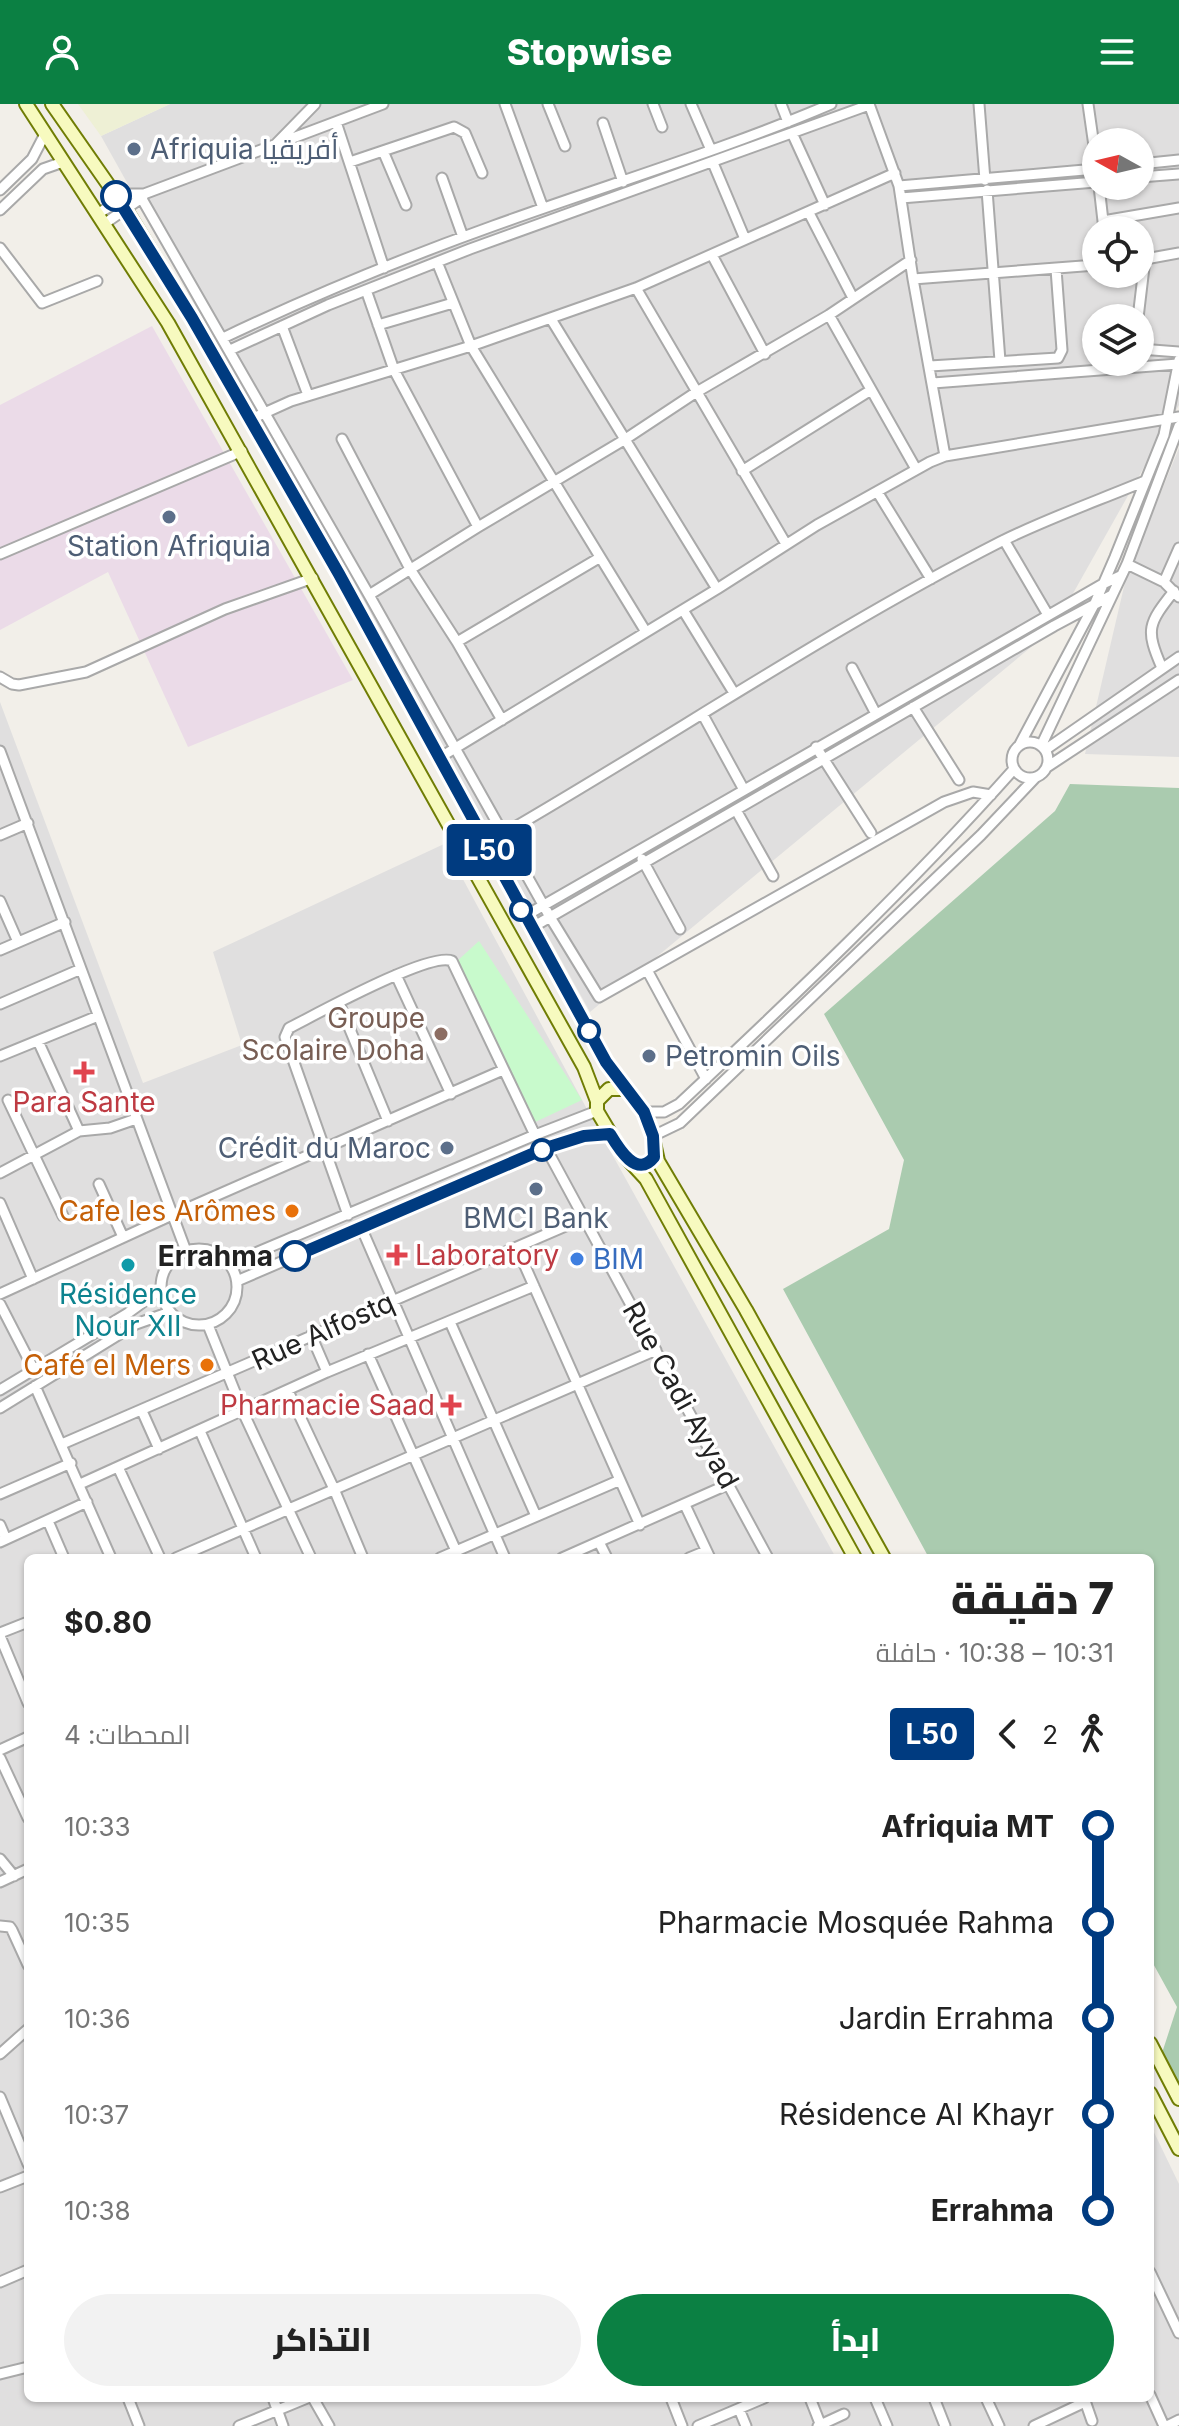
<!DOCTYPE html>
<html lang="ar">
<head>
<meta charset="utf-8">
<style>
  :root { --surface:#fff; --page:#f2f2f2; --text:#222; --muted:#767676; --accent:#0b8043 }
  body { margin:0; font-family:Inter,Cairo,sans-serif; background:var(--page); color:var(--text); direction:rtl; height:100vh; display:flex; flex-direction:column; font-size:30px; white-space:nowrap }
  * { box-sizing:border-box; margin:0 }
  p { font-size:26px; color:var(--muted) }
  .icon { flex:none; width:44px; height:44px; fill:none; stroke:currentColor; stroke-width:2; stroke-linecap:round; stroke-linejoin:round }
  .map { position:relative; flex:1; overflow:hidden; direction:ltr }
  .panel { position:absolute; left:24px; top:1450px; width:1130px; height:848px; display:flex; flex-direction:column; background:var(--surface); border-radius:12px; box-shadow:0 2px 6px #0004; direction:rtl }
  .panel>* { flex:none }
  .badge { padding:0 16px; border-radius:6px; font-size:28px; line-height:52px }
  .needle { width:52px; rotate:278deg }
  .buttons { position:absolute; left:1082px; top:24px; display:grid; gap:16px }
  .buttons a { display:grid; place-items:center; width:72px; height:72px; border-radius:50%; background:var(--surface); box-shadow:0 2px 6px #0004; font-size:40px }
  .map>.badge { position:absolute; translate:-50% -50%; box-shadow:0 0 0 4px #fff }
  .legs { display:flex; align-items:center; gap:12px; height:88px; padding:0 40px; font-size:26px }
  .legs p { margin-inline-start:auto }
  .headline { display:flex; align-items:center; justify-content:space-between; height:136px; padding:0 40px }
  h1 { font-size:44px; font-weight:800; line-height:60px }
  .button { display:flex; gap:16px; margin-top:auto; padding:16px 40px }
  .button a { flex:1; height:92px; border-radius:48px; background:var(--accent); color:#fff; font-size:32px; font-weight:800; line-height:92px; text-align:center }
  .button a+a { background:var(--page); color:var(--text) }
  ul { padding:0 40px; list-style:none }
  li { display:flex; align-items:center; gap:28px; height:96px; font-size:30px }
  li i { display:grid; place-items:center; width:12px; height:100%; margin:0 10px; background:currentColor }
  li i::after { content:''; width:20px; height:20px; margin:-10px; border:6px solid; border-radius:50%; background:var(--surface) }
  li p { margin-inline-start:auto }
  li:first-child i { background:linear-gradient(#0000 50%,currentColor 0) }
  li:last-child i { background:linear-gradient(currentColor 50%,#0000 0) }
  header { display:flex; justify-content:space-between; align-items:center; height:104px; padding:0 40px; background:var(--accent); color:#fff; font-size:36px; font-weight:800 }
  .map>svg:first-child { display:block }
</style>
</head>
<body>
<header><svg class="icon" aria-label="menu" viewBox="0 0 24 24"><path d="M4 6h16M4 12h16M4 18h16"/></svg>Stopwise<svg class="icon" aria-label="person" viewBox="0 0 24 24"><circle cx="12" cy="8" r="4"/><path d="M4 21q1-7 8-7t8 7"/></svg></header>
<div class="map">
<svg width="1179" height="2322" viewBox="0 0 1179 2322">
  <rect width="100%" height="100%" fill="#f2efe9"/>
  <path fill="#e0dfdf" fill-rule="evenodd" d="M 170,0 L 1179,0 L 1179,301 L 1053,525 L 590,908 L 101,32 ZM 1096,38 L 1140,38 L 1140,82 L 1096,82 ZM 1096,126 L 1140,126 L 1140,170 L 1096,170 ZM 1096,214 L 1140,214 L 1140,258 L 1096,258 Z
    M 1179,344 L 1179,653 L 1085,650 L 1126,474 Z
    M 0,598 L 143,979 L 242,941 L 213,848 L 444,740 L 582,996 L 836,1454 L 28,1454 L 28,2294 L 1150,2294 L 1150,2020 L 1179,2080 L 1179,2322 L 0,2322 Z"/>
  <path fill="#ebdbe8" d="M 152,222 L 353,576 L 188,643 L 108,468 L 0,526 L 0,301 Z"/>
  <path fill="#eef0d5" d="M 78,0 L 170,0 L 101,32 Z"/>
  <path fill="#aacbaf" d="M 1070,680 L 1179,684 L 1179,1981 L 1162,1949 L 1177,1903 L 1150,1854 L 1150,1454 L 929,1454 L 783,1185 L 889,1125 L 904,1056 L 824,910 L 1055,707 Z"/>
  <path fill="#c8facc" d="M 479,837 L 582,996 L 531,1020 L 456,858 Z"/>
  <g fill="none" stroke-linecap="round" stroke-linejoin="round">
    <defs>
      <path id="minor" d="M 505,0 L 543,104
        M 548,0 L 565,42
        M 653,0 L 662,23
        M 691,0 L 711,46
        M 781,0 L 788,18
        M 869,0 L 899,82 L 913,175 L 945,352
        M 979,0 L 985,76
        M 1088,0 L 1096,56
        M 336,18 L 384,164
        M 603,19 L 623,78
        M 792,29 L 825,101
        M 276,40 L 315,0
        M 383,47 L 406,101
        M 350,58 L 454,23 L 465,29 L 482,69
        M 713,59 L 745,135
        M 1140,60 L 1179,56
        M 1140,73 L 1179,70
        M 442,74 L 463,133
        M 899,82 L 1096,65
        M 1099,82 L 1104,126
        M 0,86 L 32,55 L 45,30
        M 987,86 L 1000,257
        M 901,94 L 1096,78
        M 142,95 L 369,491 L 550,813 L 599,893 L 944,698 L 973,688 L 991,691
        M 0,106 L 43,65 L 63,58
        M 809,109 L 853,194
        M 97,110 L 131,90 L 144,90 L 383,0
        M 1103,117 L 1179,104
        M 104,120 L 143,93
        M 0,144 L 42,199 L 97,177
        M 712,151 L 765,250
        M 1140,156 L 1179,149
        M 437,158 L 471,242 L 646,528
        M 913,175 L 1096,161
        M 636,184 L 786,440
        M 366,186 L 394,266 L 478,423
        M 829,211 L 916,365
        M 1138,214 L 1145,155
        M 551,215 L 717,485
        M 378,221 L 453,199
        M 282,222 L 308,291
        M 223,234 C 311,192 401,155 493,122 C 606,81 721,47 831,0
        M 1140,245 L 1179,248
        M 230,246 L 328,201 L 470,145 L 869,1
        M 930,262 L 1058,254 L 1062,246 L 1056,165
        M 933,279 L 1178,260
        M 249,316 L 291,297 L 471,242 L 636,184 L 895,69
        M 342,335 L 410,465 L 457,538 L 502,616
        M 742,367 L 871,286
        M 878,389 L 931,475
        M 1004,436 L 1048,511
        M 0,450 L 242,347
        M 1127,460 L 1164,478 L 1179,493
        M 1164,478 L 1179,444
        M 369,491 L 478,423 L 624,336 L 695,289 L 829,211 L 911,156
        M 683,506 L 734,589
        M 457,538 L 599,454
        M 852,564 L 876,610
        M 1162,564 C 1145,525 1148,520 1174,487
        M 0,573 L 12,580 L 19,581 L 86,568 L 225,505 L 313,474
        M 913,603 L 959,676
        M 703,611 L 744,686
        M1012 656a18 18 0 1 1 36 0a18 18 0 1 1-36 0Z
        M 1019,642 L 1095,499 L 1115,453 L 1164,331 L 1179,256
        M 1041,642 L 1127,460 L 1179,322
        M 816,643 L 871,729
        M 1045,646 L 1179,553
        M 0,647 L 186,1147
        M 439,654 L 717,485 L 817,421 L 930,358 L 945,352 L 1179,313
        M 1047,663 L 1179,576
        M 736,706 L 773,772
        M 503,730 C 669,634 828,526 1000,438 C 1046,415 1097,397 1145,377
        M 0,731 L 28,719
        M 642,755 L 680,825
        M 0,797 L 18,838
        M 525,812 L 1103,480 L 1120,472
        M 531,824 L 1054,522 L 1112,491
        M 0,846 L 65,818
        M 647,866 L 706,975
        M 396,871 L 451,990
        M 339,899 L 388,1017
        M 0,900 L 81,865
        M 38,937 L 79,1027
        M 0,952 L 98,912
        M 8,996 L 63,1112
        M 644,1008 L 664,1008 L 679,1000 C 794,892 909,783 1014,665
        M 653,1032 L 680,1019 L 981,731 L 1035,674
        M 546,1044 L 768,1454
        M 0,1069 L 79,1027 L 110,1024 L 136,1015
        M 99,1080 L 123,1133
        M 0,1099 L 33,1175
        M 348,1111 L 285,933 L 289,924 C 315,911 430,847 452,857 L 535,1031
        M 361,1123 L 505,1454
        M 517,1144 L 640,1421
        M161 1183a38 38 0 1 1 76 0a38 38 0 1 1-76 0Z
        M 228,1157 L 253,1150 L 535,1031 L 597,1007
        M 237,1177 L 546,1044 L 584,1032 L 610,1030
        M 0,1190 L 172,1111 L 503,966
        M 0,1200 L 34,1266
        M 450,1218 L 536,1412
        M 208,1221 L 243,1308 L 311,1454
        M 311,1231 L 327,1268
        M 368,1250 L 456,1447
        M 35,1282 L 111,1454
        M 0,1286 L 128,1209 L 161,1185
        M 288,1287 L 334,1385 L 363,1454
        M 0,1304 L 136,1220 L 170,1208
        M 142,1307 L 159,1345
        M 200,1327 L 256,1454
        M 62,1340 L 584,1114
        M 118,1363 L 160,1454
        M 80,1380 L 327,1268 L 534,1182
        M 0,1390 L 71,1359
        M 685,1401 L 710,1454
        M 48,1417 L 64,1454
        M 0,1421 L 6,1435
        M 0,1438 L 87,1398
        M 599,1438 L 607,1454
        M 176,1454 L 656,1246
        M 440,1454 L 618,1377
        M 562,1454 L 729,1380
        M 689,1454 L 706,1447
        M 0,1529 L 28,1518
        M 0,1532 L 28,1599
        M 0,1646 L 28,1633
        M 0,1654 L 28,1714
        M 0,1755 L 14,1772
        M 0,1778 L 28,1765
        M 0,1822 L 10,1823 L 12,1826 L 28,1861
        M 0,1950 L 28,1925
        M 0,1993 L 28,2060
        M 0,2083 L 28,2072
        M 1150,2168 L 1179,2229
        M 0,2178 L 28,2166
        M 0,2270 L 28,2263
        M 1150,2291 L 1164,2322
        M 128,2294 L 139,2322
        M 273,2294 L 283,2322
        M 313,2294 L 329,2322
        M 671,2294 L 682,2322
        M 810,2294 L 821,2322
        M 875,2294 L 887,2322
        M 934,2294 L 945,2322
        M 986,2294 L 999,2322
        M 1084,2294 L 1092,2317
        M 739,2305 L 746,2322
        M 239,2322 L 307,2294
        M 698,2322 L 764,2294
        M 818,2322 L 844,2310
        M 1034,2322 L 1085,2298
        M 1167,2322 L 1179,2316"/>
      <path id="secondary" d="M 26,0 L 168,219 L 584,963 L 597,997 L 597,1007 L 622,1049 L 646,1075 L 855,1454
        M 52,0 L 126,106 L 192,214 L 339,470 L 606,958 L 644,1008 L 651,1025 L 658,1057 L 746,1206 L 884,1454
        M 597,997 L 609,985 L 625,985
        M 1150,1939 L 1179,1995
        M 1150,1989 L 1179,2045"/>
    </defs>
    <use href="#minor" stroke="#a9a9a9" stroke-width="13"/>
    <use href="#secondary" stroke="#707d05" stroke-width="16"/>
    <use href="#minor" stroke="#fff" stroke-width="9"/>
    <use href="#secondary" stroke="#f7fabf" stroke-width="12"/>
  </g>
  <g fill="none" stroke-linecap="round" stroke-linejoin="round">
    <defs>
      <path id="line-1" d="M 116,92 L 192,214 L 339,470 L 606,958 L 644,1008 L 653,1032 L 654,1053 C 637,1075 619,1045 610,1030 L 584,1032 L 546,1044 L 295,1152"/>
    </defs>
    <use href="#line-1" stroke="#fff" stroke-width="18"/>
    <use href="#line-1" stroke="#003b80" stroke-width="12"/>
  </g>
  <g fill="#5c6f8a" stroke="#fff" stroke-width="3">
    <circle cx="134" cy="45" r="8"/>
    <circle cx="169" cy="413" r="8"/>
    <circle cx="649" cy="952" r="8"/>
    <circle cx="447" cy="1044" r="8"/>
    <circle cx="536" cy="1085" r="8"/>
  </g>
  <g fill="#fff" stroke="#003b80" stroke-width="4">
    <circle cx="116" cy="92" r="14"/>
    <circle cx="521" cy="806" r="10"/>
    <circle cx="589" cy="927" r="10"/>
    <circle cx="542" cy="1046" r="10"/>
    <circle cx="295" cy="1152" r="14"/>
  </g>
  <circle fill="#8d6e63" stroke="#fff" stroke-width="3" cx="441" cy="930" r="8"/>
  <g fill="#e0444e" stroke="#fff" stroke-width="3">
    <path d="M80 956h8v8h8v8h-8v8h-8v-8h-8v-8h8z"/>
    <path d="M393 1139h8v8h8v8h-8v8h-8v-8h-8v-8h8z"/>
    <path d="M447 1289h8v8h8v8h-8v8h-8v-8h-8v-8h8z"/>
  </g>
  <g fill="#e8710a" stroke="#fff" stroke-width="3">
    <circle cx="292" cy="1107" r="8"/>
    <circle cx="207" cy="1261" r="8"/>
  </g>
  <circle fill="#3f7fe0" stroke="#fff" stroke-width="3" cx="577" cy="1155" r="8"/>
  <circle fill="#0f9aa8" stroke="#fff" stroke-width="3" cx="128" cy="1161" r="8"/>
  <g text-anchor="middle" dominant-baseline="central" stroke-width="7" stroke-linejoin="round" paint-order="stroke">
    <g font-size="28" fill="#4e5e75" stroke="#fff" text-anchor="start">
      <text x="150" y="45">Afriquia أفريقيا</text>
      <text x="169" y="442" text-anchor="middle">Station Afriquia</text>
      <text x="665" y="952">Petromin Oils</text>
      <text x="431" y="1044" text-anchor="end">Crédit du Maroc</text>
      <text x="536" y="1114" text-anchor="middle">BMCI Bank</text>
    </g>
    <g font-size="28" fill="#785e54" stroke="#fff" text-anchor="end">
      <text x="425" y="914">Groupe<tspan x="425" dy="32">Scolaire Doha</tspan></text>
    </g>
    <g font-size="28" fill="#be3a42" stroke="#fff">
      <text x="84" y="998">Para Sante</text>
      <text x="415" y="1151" text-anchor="start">Laboratory</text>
      <text x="435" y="1301" text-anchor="end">Pharmacie Saad</text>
    </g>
    <g font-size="28" fill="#c56008" stroke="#fff" text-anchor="end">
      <text x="276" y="1107">Cafe les Arômes</text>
      <text x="191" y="1261">Café el Mers</text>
    </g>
    <g font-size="28" font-weight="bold" fill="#222" stroke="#fff" text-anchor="end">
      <text x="273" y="1152">Errahma</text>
    </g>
    <g font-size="28" fill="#366cbe" stroke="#fff" text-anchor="start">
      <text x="593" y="1155">BIM</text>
    </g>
    <g font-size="28" fill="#0d838f" stroke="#fff">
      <text x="128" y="1190">Résidence<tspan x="128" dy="32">Nour XII</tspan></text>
    </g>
    <g font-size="28" fill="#222" stroke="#fff">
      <text transform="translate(323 1227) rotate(-24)">Rue Alfostq</text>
      <text transform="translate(681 1291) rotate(61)">Rue Cadi Ayyad</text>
    </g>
  </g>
</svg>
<div class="buttons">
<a><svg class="needle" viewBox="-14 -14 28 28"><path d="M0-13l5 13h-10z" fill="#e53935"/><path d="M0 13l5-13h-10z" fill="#767676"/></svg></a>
<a><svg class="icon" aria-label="locate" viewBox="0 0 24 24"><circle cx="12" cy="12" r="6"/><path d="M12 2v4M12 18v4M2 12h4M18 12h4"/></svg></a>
<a><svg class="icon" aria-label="layers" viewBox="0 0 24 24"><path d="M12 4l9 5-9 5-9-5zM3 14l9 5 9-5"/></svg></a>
</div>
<b class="badge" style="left:489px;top:746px;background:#003b80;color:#fff">L50</b>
<section class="panel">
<div class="headline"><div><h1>7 دقيقة</h1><p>10:31 – 10:38 · حافلة</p></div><b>$0.80</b></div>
<div class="legs"><svg class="icon" aria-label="walk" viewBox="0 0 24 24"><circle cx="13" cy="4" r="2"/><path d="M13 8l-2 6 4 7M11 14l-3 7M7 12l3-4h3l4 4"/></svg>2<svg class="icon" aria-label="back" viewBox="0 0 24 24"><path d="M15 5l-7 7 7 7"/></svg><b class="badge" style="background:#003b80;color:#fff">L50</b><p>المحطات: 4</p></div>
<ul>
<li><i style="color:#003b80"></i><b>Afriquia MT</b><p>10:33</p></li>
<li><i style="color:#003b80"></i><span>Pharmacie Mosquée Rahma</span><p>10:35</p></li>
<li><i style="color:#003b80"></i><span>Jardin Errahma</span><p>10:36</p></li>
<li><i style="color:#003b80"></i><span>Résidence Al Khayr</span><p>10:37</p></li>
<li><i style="color:#003b80"></i><b>Errahma</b><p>10:38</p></li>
</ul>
<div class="button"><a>ابدأ</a><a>التذاكر</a></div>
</section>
</div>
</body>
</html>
